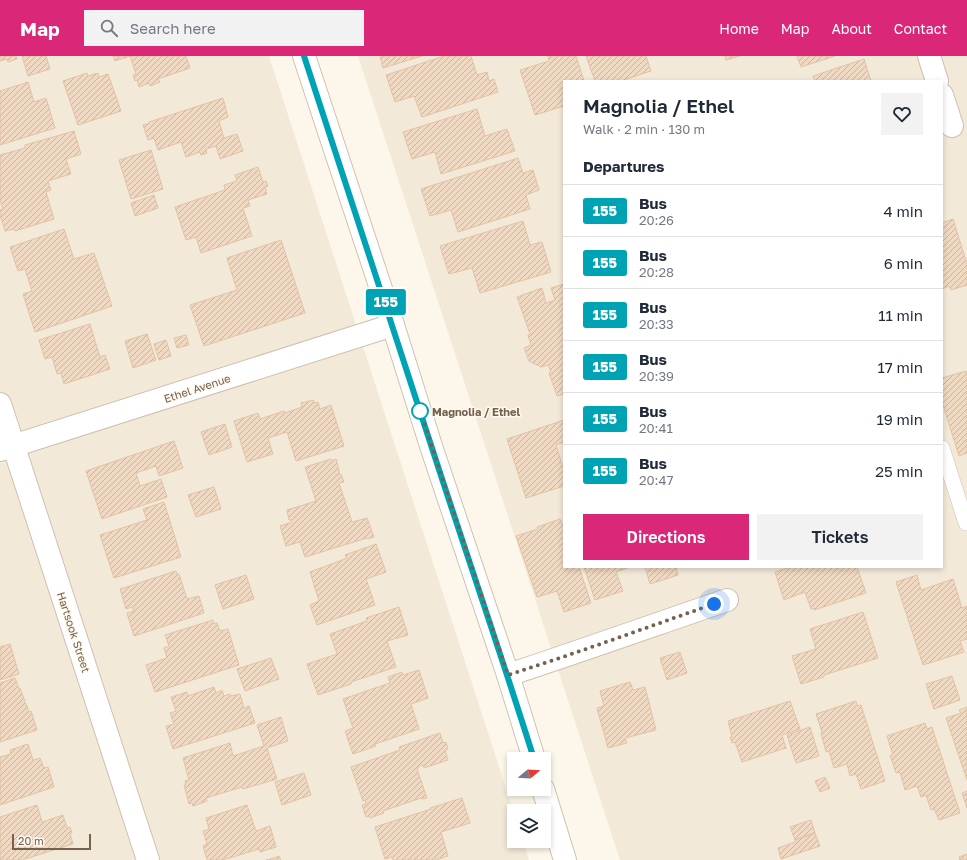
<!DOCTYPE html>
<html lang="en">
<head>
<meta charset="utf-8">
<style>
  :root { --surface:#fff; --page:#f2f2f3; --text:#1f2937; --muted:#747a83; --line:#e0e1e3; --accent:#db2777 }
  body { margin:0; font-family:"Golos Text",sans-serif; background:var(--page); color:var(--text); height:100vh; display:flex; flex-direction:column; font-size:15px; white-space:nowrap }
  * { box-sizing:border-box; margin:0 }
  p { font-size:13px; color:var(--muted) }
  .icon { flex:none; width:22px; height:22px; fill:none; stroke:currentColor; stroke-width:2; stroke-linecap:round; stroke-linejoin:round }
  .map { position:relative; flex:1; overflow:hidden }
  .sheet { position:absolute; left:563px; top:24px; width:380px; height:488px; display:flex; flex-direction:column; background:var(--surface); border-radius:0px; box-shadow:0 2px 6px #0003 }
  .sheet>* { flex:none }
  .badge { padding:0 8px; border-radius:3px; font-size:14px; line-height:26px }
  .needle { width:26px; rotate:72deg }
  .controls { position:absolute; left:507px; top:696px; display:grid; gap:8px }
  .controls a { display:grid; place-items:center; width:44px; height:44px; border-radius:0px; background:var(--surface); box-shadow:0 2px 6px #0003; font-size:20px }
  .scale { position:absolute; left:12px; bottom:10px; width:79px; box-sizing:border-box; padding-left:4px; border:2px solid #76604e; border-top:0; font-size:11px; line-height:14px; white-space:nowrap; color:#76604e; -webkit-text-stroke:3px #fefaf1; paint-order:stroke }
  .you { position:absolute; width:20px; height:20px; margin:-10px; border:3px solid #fff; border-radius:50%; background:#1a73e8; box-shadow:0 0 0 6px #1a73e833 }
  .map>.badge { position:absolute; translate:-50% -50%; box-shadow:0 0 0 2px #fff }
  h2 { padding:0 20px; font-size:15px; line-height:36px }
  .round { display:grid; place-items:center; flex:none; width:42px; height:42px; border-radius:0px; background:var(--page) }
  .headline { display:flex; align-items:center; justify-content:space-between; height:68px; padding:0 20px }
  h1 { font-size:19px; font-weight:600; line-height:30px }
  .primary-button { display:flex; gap:8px; margin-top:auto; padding:8px 20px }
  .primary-button a { flex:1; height:46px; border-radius:0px; background:var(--accent); color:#fff; font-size:16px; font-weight:600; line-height:46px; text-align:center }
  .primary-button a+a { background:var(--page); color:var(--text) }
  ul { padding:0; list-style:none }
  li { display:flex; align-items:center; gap:12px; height:52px; padding:0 20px; border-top:1px solid var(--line) }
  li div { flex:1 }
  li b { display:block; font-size:15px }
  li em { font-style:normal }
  li .badge { min-width:44px; font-weight:700; text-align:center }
  header { display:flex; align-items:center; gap:24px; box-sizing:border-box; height:56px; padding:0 20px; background:var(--accent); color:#fff }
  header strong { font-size:19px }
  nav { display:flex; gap:22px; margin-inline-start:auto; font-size:14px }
  .search { width:280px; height:36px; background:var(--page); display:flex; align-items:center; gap:10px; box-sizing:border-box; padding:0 14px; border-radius:0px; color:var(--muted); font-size:15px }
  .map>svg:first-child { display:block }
</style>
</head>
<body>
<header>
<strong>Map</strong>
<div class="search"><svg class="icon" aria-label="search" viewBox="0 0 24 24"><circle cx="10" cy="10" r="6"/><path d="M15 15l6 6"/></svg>Search here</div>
<nav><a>Home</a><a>Map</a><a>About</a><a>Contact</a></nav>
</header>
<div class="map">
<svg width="967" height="804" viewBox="0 0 967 804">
  <defs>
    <pattern id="building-hatch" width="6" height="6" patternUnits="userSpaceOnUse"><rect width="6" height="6" fill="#f0d9c3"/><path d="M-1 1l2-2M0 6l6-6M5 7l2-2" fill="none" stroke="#c7b3a1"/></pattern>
  </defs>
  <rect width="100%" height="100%" fill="#fcf7ea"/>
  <path fill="#f3e9d9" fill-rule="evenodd" d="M 0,0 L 269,0 L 514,757 L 514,785 L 523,785 L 529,804 L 0,804 Z
    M 358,0 L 967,0 L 967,804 L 620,804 ZM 564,25 L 942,25 L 942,511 L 564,511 Z"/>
  <path fill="url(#building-hatch)" stroke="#e2c2a4" d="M 0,0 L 16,0 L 17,3 L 8,6 L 7,3 L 0,5 Z
    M 22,0 L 46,0 L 50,13 L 28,20 Z
    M 113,0 L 186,0 L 190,12 L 158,23 L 160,26 L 150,30 L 149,27 L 139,31 L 137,24 L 135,25 L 133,19 L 136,18 L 130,0 L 115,5 Z
    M 380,0 L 422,0 L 383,12 Z
    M 444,0 L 471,0 L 477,19 L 487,16 L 489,25 L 494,23 L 498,36 L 422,61 L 414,40 L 395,46 L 386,19 Z
    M 548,0 L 576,0 L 584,25 L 564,25 L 564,50 L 535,59 L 520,14 L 549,5 Z
    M 586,0 L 646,0 L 651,15 L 621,25 L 595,25 Z
    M 725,0 L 740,0 L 726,4 Z
    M 797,0 L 835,0 L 801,11 Z
    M 864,3 L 871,25 L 815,25 L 813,20 Z
    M 87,17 L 88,20 L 98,17 L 99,21 L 108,18 L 121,55 L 78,69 L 63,25 Z
    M 28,26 L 34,46 L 46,42 L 55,72 L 0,89 L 0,35 Z
    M 223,42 L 228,61 L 219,65 L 224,82 L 237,78 L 243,95 L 220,103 L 216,90 L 206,93 L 207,97 L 201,99 L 200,96 L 186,101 L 181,86 L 158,94 L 154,82 L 148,84 L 143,69 L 150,67 L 149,66 Z
    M 477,53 L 485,80 L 507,73 L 515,95 L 441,118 L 435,96 L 412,103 L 403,76 Z
    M 74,75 L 81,98 L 66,103 L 71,118 L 48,125 L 51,134 L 46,136 L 54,163 L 15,175 L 14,173 L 5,175 L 0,159 L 0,154 L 3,153 L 0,144 L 0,99 L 25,92 L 25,89 Z
    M 151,94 L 163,133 L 131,143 L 119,104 Z
    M 518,102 L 523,117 L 533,114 L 539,134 L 526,139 L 530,153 L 458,176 L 451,154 L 430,160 L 421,133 Z
    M 258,111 L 263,126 L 266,125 L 268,130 L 265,131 L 267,138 L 248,144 L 250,150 L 243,152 L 252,180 L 201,197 L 196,181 L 186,184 L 175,151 L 225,134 L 224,129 L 237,125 L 235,119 Z
    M 154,139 L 158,152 L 135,160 L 131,147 Z
    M 953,163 L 967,208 L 967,229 L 951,234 L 949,230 L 942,233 L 942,167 Z
    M 523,165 L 530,189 L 542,186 L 551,216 L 480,237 L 472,212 L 449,218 L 440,190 Z
    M 64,173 L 74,203 L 94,197 L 112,250 L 35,276 L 23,238 L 32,235 L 25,213 L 18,215 L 10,191 Z
    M 281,184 L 305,257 L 204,290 L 190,249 L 237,234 L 227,202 Z
    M 564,228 L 564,338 L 557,340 L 549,317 L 551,316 L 548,309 L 541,311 L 529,305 L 524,292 L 531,289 L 528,279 L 530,278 L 517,241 L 542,232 L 546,247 L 555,244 L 551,232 Z
    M 90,268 L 100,301 L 105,299 L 110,313 L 64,328 L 61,317 L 57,318 L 52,301 L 45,303 L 39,284 Z
    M 147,278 L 156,304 L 133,312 L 125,285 Z
    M 186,279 L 189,289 L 177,292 L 174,282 Z
    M 166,284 L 171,300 L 159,304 L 154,288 Z
    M 966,315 L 967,319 L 967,397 L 959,400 L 942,346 L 942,322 Z
    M 313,344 L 315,347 L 318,346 L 320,353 L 331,349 L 344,390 L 296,405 L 287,376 L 268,382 L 273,398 L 247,406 L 234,365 L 258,357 L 260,363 L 284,355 L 285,357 L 302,351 L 301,347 Z
    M 564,364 L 564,386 L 556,389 L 564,415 L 564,430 L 526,442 L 507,383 Z
    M 225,368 L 232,391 L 209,399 L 201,376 Z
    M 174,385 L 183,412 L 159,420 L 156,410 L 136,417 L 140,430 L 161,423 L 167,441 L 102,463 L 86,415 Z
    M 331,403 L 332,405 L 336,403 L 340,419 L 341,418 L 344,426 L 339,427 L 352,466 L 367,462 L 374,481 L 368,483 L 367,482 L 305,501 L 300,486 L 286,490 L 280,470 L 292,466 L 291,464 L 289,464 L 287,454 L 316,445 L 305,411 Z
    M 214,431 L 221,453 L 196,461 L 188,439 Z
    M 164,446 L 181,501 L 114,522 L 100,479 L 147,464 L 143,453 Z
    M 560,463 L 564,472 L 564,511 L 579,511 L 591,547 L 564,556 L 557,535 L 537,541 L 516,480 L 538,473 L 537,471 Z
    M 376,488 L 386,516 L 366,523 L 375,549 L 317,569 L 310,549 L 319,545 L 310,516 L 347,502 L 345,499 Z
    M 584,511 L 630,511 L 616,516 L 623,535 L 595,544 Z
    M 645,511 L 676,511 L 678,519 L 650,528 Z
    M 790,511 L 857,511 L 866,537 L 814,554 L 813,552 L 811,553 L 805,536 L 784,544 L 775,516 Z
    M 176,515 L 177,518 L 179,518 L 187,543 L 199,540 L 204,557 L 134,580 L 127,557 L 134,555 L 132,551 L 126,553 L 120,533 Z
    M 246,519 L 254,543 L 223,553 L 215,529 Z
    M 917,519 L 921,534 L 953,523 L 962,552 L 967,550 L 967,583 L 960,585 L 964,596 L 923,609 L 896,526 Z
    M 399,551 L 408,579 L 387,585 L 396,611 L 351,626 L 351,628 L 318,639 L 307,608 L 337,598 L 330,578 L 367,565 L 366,562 Z
    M 863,556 L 878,602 L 824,619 L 824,621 L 801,628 L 792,600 L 816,593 L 810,573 Z
    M 213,564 L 214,568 L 217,567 L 220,575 L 228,573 L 239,609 L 155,636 L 146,609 L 167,602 L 164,592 L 169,590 L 165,579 Z
    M 10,588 L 19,618 L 0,624 L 0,591 Z
    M 680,596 L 687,617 L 667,624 L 660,602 Z
    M 271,602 L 279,623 L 245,635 L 237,613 Z
    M 419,614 L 428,642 L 411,648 L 419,673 L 375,688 L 376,690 L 353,698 L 345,675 L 353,672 L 343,643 L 390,627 L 388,621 L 402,616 L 403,619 Z
    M 952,620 L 960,644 L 934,653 L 926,628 Z
    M 15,622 L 19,633 L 20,632 L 29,656 L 31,655 L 37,674 L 0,686 L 0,627 Z
    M 630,626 L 633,634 L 645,631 L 656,674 L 625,682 L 627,687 L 608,692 L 597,652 L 604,650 L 600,635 Z
    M 214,631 L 216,637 L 222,634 L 224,640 L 230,638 L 231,640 L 240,638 L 244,652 L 249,650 L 255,667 L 173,693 L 166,670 L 174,668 L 170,657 L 176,655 L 171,641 L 187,636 L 188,640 Z
    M 790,645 L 800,673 L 782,679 L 786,692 L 742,706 L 735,686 L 732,687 L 730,681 L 732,681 L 728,665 Z
    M 856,645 L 857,650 L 861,649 L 885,725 L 861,733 L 856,718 L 850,720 L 847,708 L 834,712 L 829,695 L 826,696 L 821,677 L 822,676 L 816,658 Z
    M 967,651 L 967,724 L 946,662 L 961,657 L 959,654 Z
    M 281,661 L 288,685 L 267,692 L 277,723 L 243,733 L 242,731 L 206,742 L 207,745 L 193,750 L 192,747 L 189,748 L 184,729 L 186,729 L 185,725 L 189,724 L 183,702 L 230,687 L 233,700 L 264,690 L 257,669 Z
    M 925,667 L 927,673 L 932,671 L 960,757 L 939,764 L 934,753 L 931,754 L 926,739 L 921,741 L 917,730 L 905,734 L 900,716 L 896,717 L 890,699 L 893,699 L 887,680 Z
    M 810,671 L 819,700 L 796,707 L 787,679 Z
    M 440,677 L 443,687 L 446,686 L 448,693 L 445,694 L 448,704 L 424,712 L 423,709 L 418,711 L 418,713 L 417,713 L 427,742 L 422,743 L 421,742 L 383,755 L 384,757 L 370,762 L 369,760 L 366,761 L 362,749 L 366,748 L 365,744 L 363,745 L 351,711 L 400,694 L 399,691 Z
    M 28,688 L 33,704 L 40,702 L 44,712 L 48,711 L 54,731 L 0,749 L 0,701 L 11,698 L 10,694 Z
    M 304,717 L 311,739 L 282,749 L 275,726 Z
    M 825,721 L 830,732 L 820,736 L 815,725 Z
    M 967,735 L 967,752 L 962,737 Z
    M 462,742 L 470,767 L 441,776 L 448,800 L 436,804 L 393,804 L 392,801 L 385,803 L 375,771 L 431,753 L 430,752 Z
    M 37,749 L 42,766 L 63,759 L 67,772 L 70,771 L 72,777 L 70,778 L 73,788 L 22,804 L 0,804 L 0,761 Z
    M 247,749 L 256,775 L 270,770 L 276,791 L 260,796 L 259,793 L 223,804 L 207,804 L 203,790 L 207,788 L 203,775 L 209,773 L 206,762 Z
    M 811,764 L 815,777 L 795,784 L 790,771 Z
    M 815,777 L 820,790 L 781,803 L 778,792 L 795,786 L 795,784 Z
    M 967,798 L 967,804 L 959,804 L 960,803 L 959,801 Z
    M 279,800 L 281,804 L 266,804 L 268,804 Z"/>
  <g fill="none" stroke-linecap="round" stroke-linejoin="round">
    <defs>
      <path id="service" d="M 942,392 L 966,467"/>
      <path id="minor" d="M 929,0 L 937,25
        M 942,39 L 952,70
        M 0,348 L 148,804
        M 0,394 L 393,269
        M 508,619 C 581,595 654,569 727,544"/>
      <path id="secondary" d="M 304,0 L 393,269 L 431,390 L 508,619 L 534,703
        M 543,733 L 565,804"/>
    </defs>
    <use href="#service" stroke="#cec0b0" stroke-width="16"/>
    <use href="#minor" stroke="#cec0b0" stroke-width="24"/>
    <use href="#secondary" stroke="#d0c1ae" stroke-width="24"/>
    <use href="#service" stroke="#fff" stroke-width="15"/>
    <use href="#minor" stroke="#fff" stroke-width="22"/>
    <use href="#secondary" stroke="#fff" stroke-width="22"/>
  </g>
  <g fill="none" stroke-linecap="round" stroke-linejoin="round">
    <defs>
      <path id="line" d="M 304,0 C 347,129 389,259 431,389 C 465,494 501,598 534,703"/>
    </defs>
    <use href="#line" stroke="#fff" stroke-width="9"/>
    <use href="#line" stroke="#00a3b4" stroke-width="6"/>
    <path stroke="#76604e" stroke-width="4" stroke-dasharray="0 7.2" d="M 420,355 L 508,619 C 577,597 645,572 714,548"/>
  </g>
  <circle fill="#fff" stroke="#00a3b4" stroke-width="2" cx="420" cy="355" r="8"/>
  <g text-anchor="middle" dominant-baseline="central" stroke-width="3" stroke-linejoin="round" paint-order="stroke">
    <g font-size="11" fill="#76604e" stroke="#fefaf1">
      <text transform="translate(197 332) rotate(-18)">Ethel Avenue</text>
      <text transform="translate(74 576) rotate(72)">Hartsook Street</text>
    </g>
    <g font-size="11" font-weight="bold" fill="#76604e" stroke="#fefaf1" text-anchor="start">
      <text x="432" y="355">Magnolia / Ethel</text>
    </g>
  </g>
</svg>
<div class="controls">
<a><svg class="needle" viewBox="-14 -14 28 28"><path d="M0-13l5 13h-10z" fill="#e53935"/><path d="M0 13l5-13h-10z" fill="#747a83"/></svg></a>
<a><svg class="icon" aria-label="layers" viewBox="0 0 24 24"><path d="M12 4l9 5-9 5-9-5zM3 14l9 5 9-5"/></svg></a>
</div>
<div class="scale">20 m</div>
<div class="you" style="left:714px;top:548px"></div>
<b class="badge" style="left:386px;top:246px;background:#00a3b4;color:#fff">155</b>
<section class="sheet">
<div class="headline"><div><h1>Magnolia / Ethel</h1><p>Walk · 2 min · 130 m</p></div><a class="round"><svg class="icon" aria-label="heart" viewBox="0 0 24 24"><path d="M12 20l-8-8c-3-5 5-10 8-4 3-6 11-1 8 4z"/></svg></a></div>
<h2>Departures</h2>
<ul>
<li><span class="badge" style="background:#00a3b4;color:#fff">155</span><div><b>Bus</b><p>20:26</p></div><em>4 min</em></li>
<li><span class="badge" style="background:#00a3b4;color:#fff">155</span><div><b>Bus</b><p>20:28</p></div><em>6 min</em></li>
<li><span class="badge" style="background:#00a3b4;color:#fff">155</span><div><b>Bus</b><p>20:33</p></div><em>11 min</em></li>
<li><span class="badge" style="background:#00a3b4;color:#fff">155</span><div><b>Bus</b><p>20:39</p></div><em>17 min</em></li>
<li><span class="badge" style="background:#00a3b4;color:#fff">155</span><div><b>Bus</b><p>20:41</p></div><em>19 min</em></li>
<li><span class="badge" style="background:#00a3b4;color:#fff">155</span><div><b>Bus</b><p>20:47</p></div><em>25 min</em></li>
</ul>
<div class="primary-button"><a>Directions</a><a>Tickets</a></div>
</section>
</div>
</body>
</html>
